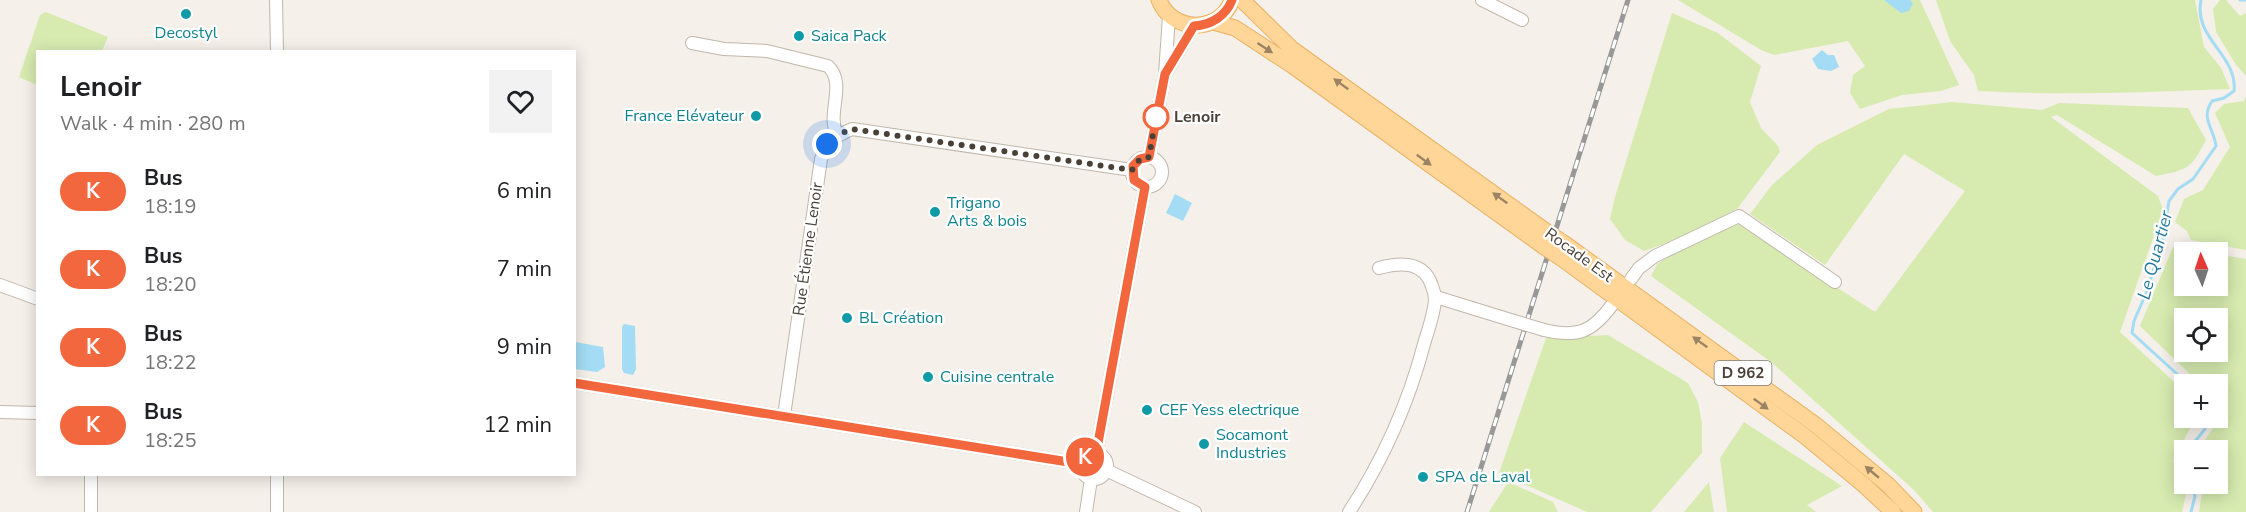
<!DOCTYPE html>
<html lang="en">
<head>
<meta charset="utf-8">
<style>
  :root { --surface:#fff; --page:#f2f2f2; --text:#202124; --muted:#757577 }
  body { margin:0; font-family:"Nunito Sans",sans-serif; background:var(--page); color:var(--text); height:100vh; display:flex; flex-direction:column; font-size:22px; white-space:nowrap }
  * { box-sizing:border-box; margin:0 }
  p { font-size:20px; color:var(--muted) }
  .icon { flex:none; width:33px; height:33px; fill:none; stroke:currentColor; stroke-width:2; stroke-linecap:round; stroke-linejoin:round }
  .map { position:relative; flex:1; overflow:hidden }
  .sheet { position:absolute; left:36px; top:50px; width:540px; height:426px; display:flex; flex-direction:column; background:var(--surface); border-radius:0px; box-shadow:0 3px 15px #0003 }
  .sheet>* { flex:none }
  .badge { padding:0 12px; border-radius:20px; font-size:21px; line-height:39px }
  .needle { width:39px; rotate:357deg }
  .fabs { position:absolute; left:2174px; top:242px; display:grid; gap:12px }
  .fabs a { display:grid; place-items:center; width:54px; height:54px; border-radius:0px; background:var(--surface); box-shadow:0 3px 15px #0003; font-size:30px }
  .you { position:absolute; width:30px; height:30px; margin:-15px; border:4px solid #fff; border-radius:50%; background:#1a73e8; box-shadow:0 0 0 9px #1a73e833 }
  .map>.badge { position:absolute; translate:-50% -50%; box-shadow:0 0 0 3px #fff }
  .round { display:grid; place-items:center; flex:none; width:63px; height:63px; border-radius:0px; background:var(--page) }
  .head { display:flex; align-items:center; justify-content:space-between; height:102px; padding:0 24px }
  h1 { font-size:28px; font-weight:700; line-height:45px }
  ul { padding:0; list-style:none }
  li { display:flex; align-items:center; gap:18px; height:78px; padding:0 24px }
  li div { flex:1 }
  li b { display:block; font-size:22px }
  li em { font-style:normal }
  li .badge { min-width:66px; font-weight:700; text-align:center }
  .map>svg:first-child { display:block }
</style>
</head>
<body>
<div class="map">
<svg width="2246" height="512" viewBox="0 0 2246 512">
  <rect width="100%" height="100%" fill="#f5f0e9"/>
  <path fill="#d7ebb0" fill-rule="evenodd" d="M 1678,0 L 1920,0 L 1959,85 L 1941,91 L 1902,95 L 1860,109 L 1850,93 L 1853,75 L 1865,66 L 1848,41 L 1774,55 L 1761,50 Z
    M 1936,0 L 2195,0 L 2204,47 L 2221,68 L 2230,89 C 2146,92 2062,96 1978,91 L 1974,75 L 1950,41 Z
    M 2220,0 L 2226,0 L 2240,16 L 2246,13 L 2246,76 L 2236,65 L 2216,32 L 2213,9 Z
    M 46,12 L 108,37 L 102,51 L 38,51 L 37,85 L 19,77 L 40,15 Z
    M 1672,13 L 1718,33 L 1761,66 L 1750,102 L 1761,128 L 1778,146 L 1780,152 L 1737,209 L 1678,239 L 1644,251 L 1625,240 L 1610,219 L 1615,197 Z
    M 2246,96 L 2246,250 L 2191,240 L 2187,231 L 2175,222 L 2184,199 L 2203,190 L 2230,147 L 2215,113 L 2224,104 L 2244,101 Z
    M 1952,102 L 2042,110 L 2059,103 L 2188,108 L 2206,140 C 2190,170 2189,169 2156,176 L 2057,115 L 2051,117 L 2158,196 L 2163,210 L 2120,332 L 2184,391 L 2184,417 L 2196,417 L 2173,461 L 2184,483 L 2188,485 L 2182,512 L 1933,512 L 1914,490 L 1771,362 L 1651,276 L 1657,264 L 1668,257 L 1738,224 L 1875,312 L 1965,191 L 1904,154 L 1825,265 L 1750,214 L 1772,185 L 1817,145 L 1889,109 Z
    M 2173,247 L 2203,252 L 2184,252 L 2184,285 L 2217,285 L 2217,254 L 2246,259 L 2246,512 L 2199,512 L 2202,492 L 2199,483 L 2217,483 L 2217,450 L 2198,450 L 2216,424 L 2213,417 L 2217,417 L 2217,384 L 2200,384 L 2140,326 ZM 2184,318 L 2217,318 L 2217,351 L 2184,351 Z
    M 1608,335 L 1688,383 L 1698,402 L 1702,424 L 1702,453 L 1651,512 L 1587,512 L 1499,473 L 1546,338 Z
    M 1744,422 L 1842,486 L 1807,505 L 1816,512 L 1727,512 L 1720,458 Z
    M 1508,482 L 1553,502 L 1558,512 L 1489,512 Z
    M 1709,482 L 1714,512 L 1684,512 Z"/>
  <path fill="#a3dcf4" d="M 1884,0 L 1910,0 L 1913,3 L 1909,11 L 1901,13 Z
    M 1822,50 L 1828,55 L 1834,55 L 1839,67 L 1831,71 L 1818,69 L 1812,59 Z
    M 1175,194 L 1192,203 L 1183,221 L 1166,213 Z
    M 624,324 L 635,326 L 636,369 L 633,375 L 624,373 L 622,369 L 622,327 Z
    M 575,342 L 603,347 L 605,367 L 597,372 L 575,369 Z"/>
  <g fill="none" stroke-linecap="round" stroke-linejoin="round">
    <path stroke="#a3dcf4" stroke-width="3" d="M 2240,0 L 2245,0
      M 2188,384 L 2132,333 L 2134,321 L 2147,291 L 2163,238 L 2169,201 L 2178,189 L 2193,179 L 2216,146 C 2214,128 2200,119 2212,101 L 2224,98 L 2234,91 C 2238,55 2193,39 2201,0
      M 2188,450 L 2205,429 L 2207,417
      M 2184,457 L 2182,470 L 2184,473
      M 2191,483 L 2195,496 L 2191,512"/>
    <defs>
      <path id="minor" d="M 276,0 L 277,51
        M 1482,0 L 1522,20
        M 692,43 L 724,49 L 767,51 L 828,66 C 847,84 826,113 837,135
        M 1167,71 L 1194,26
        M1132 172a15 15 0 1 1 30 0a15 15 0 1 1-30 0Z
        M 1149,157 L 1165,74 L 1169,16
        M 1631,279 L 1639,268 L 1655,256 L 1739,216 L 1835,282
        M 0,285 L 38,299
        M 1436,297 L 1514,321
        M 1544,330 C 1578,338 1592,332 1612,305
        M 574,383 L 1081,464
        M 0,412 L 38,413
        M 784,416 L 821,159 C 828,142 835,136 852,129 L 1132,170
        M1081 466a13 13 0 1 1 26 0a13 13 0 1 1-26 0Z
        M 1096,454 L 1145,187
        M 1106,470 L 1195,512
        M 91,512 L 91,474
        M 277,512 L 277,474
        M 1086,512 L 1091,479
        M 1349,512 C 1383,460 1408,405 1424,344 C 1428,330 1434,315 1435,300 C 1435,295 1434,291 1432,286 C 1424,261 1401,262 1379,268"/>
      <path id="major" d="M 1159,0 C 1172,33 1220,34 1232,0
        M 1242,0 L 1292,49 L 1547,232
        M 1213,22 L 1235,28 L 1293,66 L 1543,246
        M 1565,244 L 1817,426 L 1887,484 L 1914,512
        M 1561,258 L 1806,437 L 1864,485 L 1893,512"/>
    </defs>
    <use href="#minor" stroke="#c1b7ab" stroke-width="14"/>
    <use href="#major" stroke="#e9b263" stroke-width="17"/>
    <use href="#minor" stroke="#fff" stroke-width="12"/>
    <use href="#major" stroke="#ffd698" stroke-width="15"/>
    <defs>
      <path id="rail" d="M 1467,512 L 1628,0"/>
    </defs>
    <use href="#rail" stroke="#989898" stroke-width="5"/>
    <use href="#rail" stroke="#fff" stroke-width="3" stroke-dasharray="9" stroke-linecap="butt"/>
    <defs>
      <path id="minor-bridge" d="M 1514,321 L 1544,330"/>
      <path id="major-bridge" d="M 1547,232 L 1565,244
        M 1543,246 L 1561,258"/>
    </defs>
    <use href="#minor-bridge" stroke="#c1b7ab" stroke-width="14" stroke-linecap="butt"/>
    <use href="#major-bridge" stroke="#e9b263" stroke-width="17" stroke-linecap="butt"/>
    <use href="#minor-bridge" stroke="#fff" stroke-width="12"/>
    <use href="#major-bridge" stroke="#ffd698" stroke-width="15"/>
  </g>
  <defs><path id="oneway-solid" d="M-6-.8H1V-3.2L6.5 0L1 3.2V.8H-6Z" transform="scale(1.5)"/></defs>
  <g fill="#9b8463">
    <use href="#oneway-solid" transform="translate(1265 48) rotate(33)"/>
    <use href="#oneway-solid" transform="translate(1341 84) rotate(-144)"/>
    <use href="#oneway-solid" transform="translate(1424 160) rotate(36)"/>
    <use href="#oneway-solid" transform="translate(1500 198) rotate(-144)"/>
    <use href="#oneway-solid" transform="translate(1700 342) rotate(-144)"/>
    <use href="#oneway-solid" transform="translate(1761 404) rotate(36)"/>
    <use href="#oneway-solid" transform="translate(1872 472) rotate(-140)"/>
  </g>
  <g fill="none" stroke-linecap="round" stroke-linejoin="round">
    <defs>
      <path id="line" d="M 574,383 L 1081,464 L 1085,457 L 1096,454 L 1145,187 L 1134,180 L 1133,166 L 1140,159 L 1149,157 L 1165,74 L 1194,26 C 1211,25 1226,16 1232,0"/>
    </defs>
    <use href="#line" stroke="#fff" stroke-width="14"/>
    <use href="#line" stroke="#f2673d" stroke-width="9"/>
    <path stroke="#494037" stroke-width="6" stroke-dasharray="0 10.8" d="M 827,144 L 837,135 L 852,129 L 1132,170 L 1140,159 L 1149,157 L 1156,117"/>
  </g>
  <g fill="#0f9aa8" stroke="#fff" stroke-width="2">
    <circle cx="186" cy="14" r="6"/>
    <circle cx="799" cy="36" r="6"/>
    <circle cx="756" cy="116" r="6"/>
    <circle cx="935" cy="212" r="6"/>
    <circle cx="847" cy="318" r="6"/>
    <circle cx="928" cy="377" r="6"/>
    <circle cx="1147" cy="410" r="6"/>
    <circle cx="1204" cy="444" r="6"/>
    <circle cx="1423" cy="477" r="6"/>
  </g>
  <circle fill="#fff" stroke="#f2673d" stroke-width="3" cx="1156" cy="117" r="12"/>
  <g text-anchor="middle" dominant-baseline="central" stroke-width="4.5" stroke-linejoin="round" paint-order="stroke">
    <rect fill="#fff" stroke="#807973" stroke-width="1.5" x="1714.5" y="361" width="57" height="24" rx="4.5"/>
    <g font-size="15" font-weight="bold" fill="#494037">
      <text x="1743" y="373">D 962</text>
    </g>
    <g font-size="16" fill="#0d838f" stroke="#fff" text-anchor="start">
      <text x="186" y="33" text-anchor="middle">Decostyl</text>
      <text x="811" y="36">Saica Pack</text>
      <text x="744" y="116" text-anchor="end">France Elévateur</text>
      <text x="947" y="203">Trigano<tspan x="947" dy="18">Arts &amp; bois</tspan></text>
      <text x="859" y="318">BL Création</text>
      <text x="940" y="377">Cuisine centrale</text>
      <text x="1159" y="410">CEF Yess electrique</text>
      <text x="1216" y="435">Socamont<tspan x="1216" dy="18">Industries</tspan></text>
      <text x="1435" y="477">SPA de Laval</text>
    </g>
    <g font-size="16" font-weight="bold" fill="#494037" stroke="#fff" text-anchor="start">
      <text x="1174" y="117">Lenoir</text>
    </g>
    <g font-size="16" fill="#494037" stroke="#fff">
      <text transform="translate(808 249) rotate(-82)">Rue Étienne Lenoir</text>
      <text transform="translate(1579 255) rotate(36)">Rocade Est</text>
    </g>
    <g font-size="18" font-style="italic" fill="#267ba2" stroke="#fff">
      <text transform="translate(2155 255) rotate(-75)">Le Quartier</text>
    </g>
  </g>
</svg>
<div class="fabs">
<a><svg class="needle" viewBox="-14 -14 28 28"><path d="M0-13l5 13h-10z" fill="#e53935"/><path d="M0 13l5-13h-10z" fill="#757577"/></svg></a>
<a><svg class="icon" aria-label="locate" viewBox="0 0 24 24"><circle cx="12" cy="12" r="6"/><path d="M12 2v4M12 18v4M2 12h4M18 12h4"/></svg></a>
<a>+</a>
<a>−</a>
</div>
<div class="you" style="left:827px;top:144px"></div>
<b class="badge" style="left:1085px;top:457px;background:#f2673d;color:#fff">K</b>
<section class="sheet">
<div class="head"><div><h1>Lenoir</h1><p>Walk · 4 min · 280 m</p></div><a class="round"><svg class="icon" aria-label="heart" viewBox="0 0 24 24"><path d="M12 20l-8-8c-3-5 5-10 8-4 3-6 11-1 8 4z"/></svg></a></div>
<ul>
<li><span class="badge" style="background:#f2673d;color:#fff">K</span><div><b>Bus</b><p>18:19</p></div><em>6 min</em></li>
<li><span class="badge" style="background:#f2673d;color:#fff">K</span><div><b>Bus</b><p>18:20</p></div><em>7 min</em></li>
<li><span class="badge" style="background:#f2673d;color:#fff">K</span><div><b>Bus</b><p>18:22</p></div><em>9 min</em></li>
<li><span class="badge" style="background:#f2673d;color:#fff">K</span><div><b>Bus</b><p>18:25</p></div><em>12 min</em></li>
</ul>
</section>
</div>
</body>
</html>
